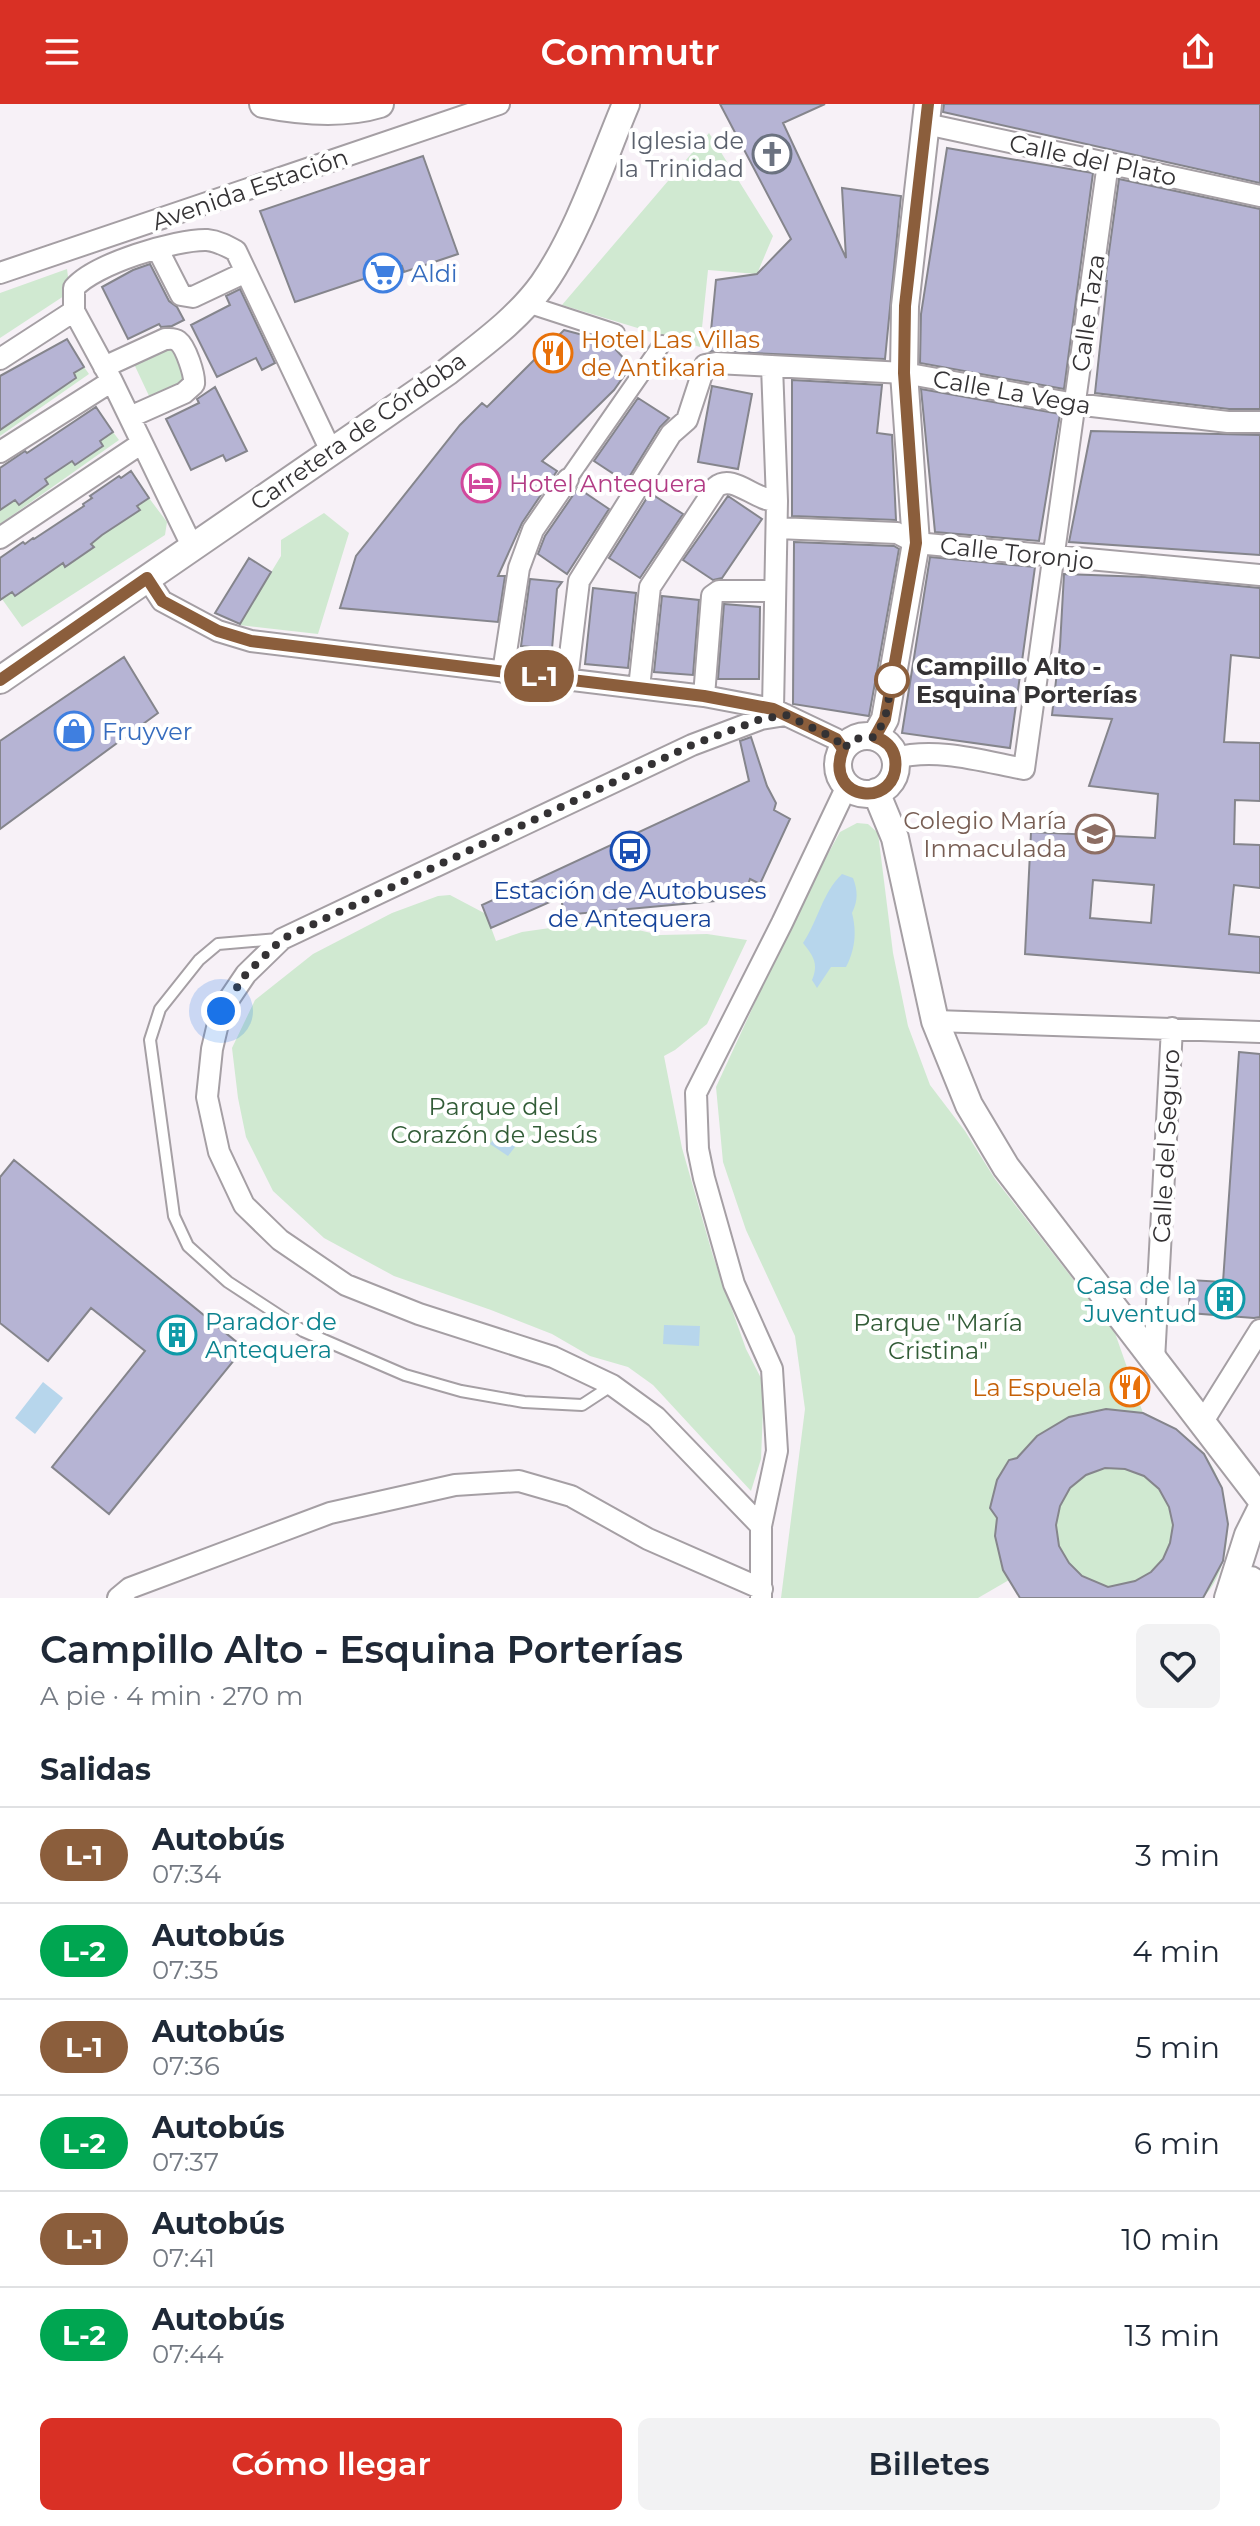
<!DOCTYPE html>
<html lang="es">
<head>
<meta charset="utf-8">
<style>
  :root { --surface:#fff; --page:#f2f2f3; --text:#1f2937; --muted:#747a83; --line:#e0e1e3; --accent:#d93025 }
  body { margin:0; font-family:Montserrat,sans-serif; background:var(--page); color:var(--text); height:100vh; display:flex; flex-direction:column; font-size:30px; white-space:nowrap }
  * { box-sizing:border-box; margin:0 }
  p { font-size:26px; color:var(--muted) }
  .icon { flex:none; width:44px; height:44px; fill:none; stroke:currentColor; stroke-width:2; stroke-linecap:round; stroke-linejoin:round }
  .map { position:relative; height:1494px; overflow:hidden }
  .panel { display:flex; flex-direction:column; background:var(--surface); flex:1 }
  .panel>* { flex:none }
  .badge { padding:0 16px; border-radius:26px; font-size:28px; line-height:52px }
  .you { position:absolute; width:40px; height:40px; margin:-20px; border:6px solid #fff; border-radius:50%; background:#1a73e8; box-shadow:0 0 0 12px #1a73e833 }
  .map>.badge { position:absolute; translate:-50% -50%; box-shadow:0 0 0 4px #fff }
  h2 { padding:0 40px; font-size:30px; line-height:72px }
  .round { display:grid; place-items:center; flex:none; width:84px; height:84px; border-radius:12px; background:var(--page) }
  .headline { display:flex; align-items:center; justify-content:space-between; height:136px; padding:0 40px }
  h1 { font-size:38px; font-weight:600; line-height:60px }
  .action { display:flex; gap:16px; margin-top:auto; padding:16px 40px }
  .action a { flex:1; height:92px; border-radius:12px; background:var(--accent); color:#fff; font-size:32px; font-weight:600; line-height:92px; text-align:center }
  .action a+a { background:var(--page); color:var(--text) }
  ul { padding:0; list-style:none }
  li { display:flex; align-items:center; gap:24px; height:96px; padding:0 40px; border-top:2px solid var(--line) }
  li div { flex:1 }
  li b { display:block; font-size:30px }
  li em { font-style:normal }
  li .badge { min-width:88px; font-weight:700; text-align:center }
  header { display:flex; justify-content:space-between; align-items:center; height:104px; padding:0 40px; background:var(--accent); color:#fff; font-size:36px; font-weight:600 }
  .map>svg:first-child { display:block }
</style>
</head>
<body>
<header><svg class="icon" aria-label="menu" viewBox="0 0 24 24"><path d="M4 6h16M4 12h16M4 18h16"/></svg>Commutr<svg class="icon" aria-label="share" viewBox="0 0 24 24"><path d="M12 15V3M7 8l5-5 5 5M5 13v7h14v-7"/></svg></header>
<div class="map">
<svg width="1260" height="1494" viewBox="0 0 1260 1494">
  <rect width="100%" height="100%" fill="#f7f1f7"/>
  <path fill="#d0e9d1" d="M 709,29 L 773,132 L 757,170 L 708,166 L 700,243 L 562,201 Z
    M 67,165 L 70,188 L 0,234 L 0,189 Z
    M 168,242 L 174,245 L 188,276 L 150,294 L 134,260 Z
    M 84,263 L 89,270 L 0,332 L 0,323 L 2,325 L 76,274 L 74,269 Z
    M 113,328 L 119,336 L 0,420 L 0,406 L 15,396 L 20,400 L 48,381 L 45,376 L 72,357 L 75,361 L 102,342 L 100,337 Z
    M 149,394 L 167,418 L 165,431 L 22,523 L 2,495 L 12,488 L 16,492 L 63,459 L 66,463 L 93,444 L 91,440 L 102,432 L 100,427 L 111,425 L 139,406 L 137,402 Z
    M 324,409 L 349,429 L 318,530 L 239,521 L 281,452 L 281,436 Z
    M 857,719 L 868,720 L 878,729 L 893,849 L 908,922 L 930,981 L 965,1027 L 995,1075 L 1115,1229 L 1143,1309 C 1165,1320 1187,1330 1204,1350 C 1234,1388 1237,1458 1203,1494 L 1020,1494 L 1009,1476 L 978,1494 L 781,1494 L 805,1305 L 795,1232 L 746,1126 L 723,1058 L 716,983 L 801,799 L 840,728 Z
    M 450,791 L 486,810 L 496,837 L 522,828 L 599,817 L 660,831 L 707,830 L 747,836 L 707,920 L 675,946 L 664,952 L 682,1044 L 713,1152 L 746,1245 L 764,1280 L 761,1355 L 751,1387 L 653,1281 L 628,1263 L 590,1252 L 552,1230 L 491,1206 L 394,1172 L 324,1134 L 273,1087 L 246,1033 L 238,994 L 232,944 L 255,896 L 313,850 L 392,809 L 438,792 Z"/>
  <path fill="#b7d6ec" d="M 842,770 L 853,774 C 858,787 858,797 852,809 C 857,828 855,846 846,863 L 831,863 L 817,884 L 812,876 C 819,859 813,852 803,839 C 818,817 822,789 842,770 Z
    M 503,1023 L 507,1027 L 513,1027 L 521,1035 L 508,1052 L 490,1040 Z
    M 664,1221 L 700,1222 L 699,1242 L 663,1240 Z
    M 43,1278 L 63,1294 L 35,1330 L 15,1314 Z"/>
  <path fill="#b6b4d4" stroke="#85858c" stroke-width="2" fill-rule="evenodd" d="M 720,0 L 825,0 L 783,19 L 846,154 L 842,84 L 901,92 L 885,255 L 709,247 L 716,176 L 757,170 L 791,135 Z
    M 944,0 L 1260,0 L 1260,79 L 943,8 Z
    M 947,44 L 1093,69 L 1064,285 L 920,259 L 921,210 Z
    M 423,52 L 458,150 L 404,168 L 402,162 L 295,198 L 260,107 Z
    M 1119,75 L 1260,105 L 1260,305 L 1229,305 L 1095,289 L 1107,177 L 1105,177 Z
    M 150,160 L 169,197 L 177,203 L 184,216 L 172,222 L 161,223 L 159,220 L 128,235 L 102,183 L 133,166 Z
    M 240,185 L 275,259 L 262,266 L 256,254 L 217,273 L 191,221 L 230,201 L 226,192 Z
    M 564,226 L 617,240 L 616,246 L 631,262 L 614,286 L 542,357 L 557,367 L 522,419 L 498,472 L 505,472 L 498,518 L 340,504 L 356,452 L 460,321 L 482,299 L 487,303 Z
    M 67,235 L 84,263 L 74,269 L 76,274 L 0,326 L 0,272 Z
    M 792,276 L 882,281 L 877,329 L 892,331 L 896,416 L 792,412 Z
    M 712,282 L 752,290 L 738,365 L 698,358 Z
    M 215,283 L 247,347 L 226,357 L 223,351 L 191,366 L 166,315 L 199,299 L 197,295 Z
    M 921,285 L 1060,310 L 1039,437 L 935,428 Z
    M 638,294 L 669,314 L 660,323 L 626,378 L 594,357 Z
    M 96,303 L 113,328 L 100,337 L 103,342 L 75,361 L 72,357 L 45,375 L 48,380 L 19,401 L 15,396 L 0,406 L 0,364 L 25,347 L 27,349 Z
    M 1091,327 L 1260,331 L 1260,451 L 1069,438 Z
    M 131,367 L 149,394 L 137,402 L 140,406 L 102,431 L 91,440 L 94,443 L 65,463 L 63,459 L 15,492 L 12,488 L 0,496 L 0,454 L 23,438 L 25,440 L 33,434 L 34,435 L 84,402 L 83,400 L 92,394 L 90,392 L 119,372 L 121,374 Z
    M 578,384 L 609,405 L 567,470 L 538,450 L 545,432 Z
    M 650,389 L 683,410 L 640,474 L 609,454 Z
    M 728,392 L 762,415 L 722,474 L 713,476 L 683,456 Z
    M 794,438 L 894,442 L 899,445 L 869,612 L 793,600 Z
    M 930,453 L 1035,463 L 1010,644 L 902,629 Z
    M 249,454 L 271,468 L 240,520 L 215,509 Z
    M 1064,470 L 1145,473 L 1260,484 L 1260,554 L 1231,551 L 1224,638 L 1260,639 L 1260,697 L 1235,696 L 1234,740 L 1260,741 L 1260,784 L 1234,781 L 1229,830 L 1260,833 L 1260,869 L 1025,850 L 1031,728 L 1155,734 L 1158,690 L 1089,682 L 1112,615 L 1052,611 L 1060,542 ZM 1093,776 L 1154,781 L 1151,819 L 1090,814 Z
    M 530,475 L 562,478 L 557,485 L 552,545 L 521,542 Z
    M 593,484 L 636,489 L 628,564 L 585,560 Z
    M 662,492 L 699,496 L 693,571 L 654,568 Z
    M 724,500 L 760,503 L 759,575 L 718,575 Z
    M 124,553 L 158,609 L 0,725 L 0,637 Z
    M 751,633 L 767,682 L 776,699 L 774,706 L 790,715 L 760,780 L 750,775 L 745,789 L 731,796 L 717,789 L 715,797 L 564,811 L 561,793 L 491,824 L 482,801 L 749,677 L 740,637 Z
    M 1239,948 L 1260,950 L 1260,1213 L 1254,1214 L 1189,1209 L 1190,1176 L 1223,1178 Z
    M 14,1056 L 244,1244 L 109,1410 L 52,1363 L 145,1247 L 91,1204 L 48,1257 L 0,1219 L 0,1073 Z
    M 1106,1305 L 1143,1309 L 1176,1325 L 1204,1350 L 1222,1384 L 1228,1420 L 1223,1457 L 1203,1494 L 1020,1494 L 1003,1466 L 995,1432 L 997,1414 L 990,1404 L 997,1376 L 1009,1356 L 1017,1354 L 1037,1332 L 1069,1313 ZM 1105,1364 L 1125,1365 L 1144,1372 L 1159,1385 L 1169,1403 L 1173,1421 L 1170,1439 L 1163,1455 L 1151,1468 L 1135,1477 L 1108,1483 L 1082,1472 L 1069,1459 L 1059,1442 L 1056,1421 L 1060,1402 L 1070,1384 L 1086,1371 Z"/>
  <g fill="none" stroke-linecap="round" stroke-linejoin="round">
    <defs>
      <path id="service" d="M 278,835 L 218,840 L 199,856 L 160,905 L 150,936 L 174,1112 L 188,1142 L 228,1178 L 303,1227 L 405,1271 L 461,1287 L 524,1298 L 582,1301 L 611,1282"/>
      <path id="pedestrian" d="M 527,200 L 616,229
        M 568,375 L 662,240"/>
      <path id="minor" d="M 926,20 L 1260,92
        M 158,146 L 181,191 L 193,193 L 246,168
        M 0,169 L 499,0
        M 0,255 L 74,207
        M 772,262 L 777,397 L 773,605
        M 104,263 L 165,235 C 169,235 174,234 178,237 C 186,243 195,271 194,280 L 184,289 L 130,313
        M 0,348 L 112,277
        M 777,424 L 897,429 L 916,439 L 1260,471
        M 0,434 L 142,339
        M 192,442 L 112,277 L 74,207 L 74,184 C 94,160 176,135 207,136 C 218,137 227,142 236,147 L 331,347
        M 147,474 L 162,497 L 218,527 L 251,537 L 704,592 L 773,605 L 836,635 L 843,645
        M 503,568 L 519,464 L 533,426 L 568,375
        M 567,576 L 579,477 L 671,330 L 687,316 L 705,261 L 716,259 L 904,269 L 1075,300 L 1228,318 L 1260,318
        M 639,584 L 650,483 L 716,383 C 733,369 755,397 777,397
        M 704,592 L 712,492 L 719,487 L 775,487
        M 895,654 C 937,643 982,657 1024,665 L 1108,59
        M 935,917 L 1260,928
        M 1154,1256 L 1172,924
        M 1202,1319 L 1260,1226
        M 761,1422 L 656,1313 L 612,1281 L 553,1253 L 419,1210 L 346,1181 L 280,1136 L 244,1101 L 219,1048 L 207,993 L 212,945 L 221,907 L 246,870 L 282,835 L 692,641 L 761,615 L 786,611
        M 118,1494 L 130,1484 L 330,1409 L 455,1381 L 519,1377 L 571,1392 L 648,1435 L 762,1485
        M 761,1494 L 761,1422 L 777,1347 L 772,1265 L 734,1180 L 704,1074 L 698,1045 L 696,989 L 782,819 L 847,682"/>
      <path id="tertiary" d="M 263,0 C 299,7 344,11 380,0
        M 0,576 L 447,268 C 481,241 517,216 543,180 C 578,130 602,57 626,0
        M838 661a29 29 0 1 1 58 0a29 29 0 1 1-58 0Z
        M 875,633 L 885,615 L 916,439 L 904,269 L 905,202 L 928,0
        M 876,688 L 895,734 L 935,917 L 969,1001 L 1006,1063 L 1260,1394
        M 1251,1476 L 1252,1486 L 1260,1494
        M 1228,1494 L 1248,1431 L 1260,1407"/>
    </defs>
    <use href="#service" stroke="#a59fa4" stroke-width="14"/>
    <use href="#pedestrian" stroke="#a59fa4" stroke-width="20"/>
    <use href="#minor" stroke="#a59fa4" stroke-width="24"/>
    <use href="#tertiary" stroke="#a59fa4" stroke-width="30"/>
    <use href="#service" stroke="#fff" stroke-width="10"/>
    <use href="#pedestrian" stroke="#fff" stroke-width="16"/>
    <use href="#minor" stroke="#fff" stroke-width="20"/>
    <use href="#tertiary" stroke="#fff" stroke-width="26"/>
  </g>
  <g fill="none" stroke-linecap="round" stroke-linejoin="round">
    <defs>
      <path id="line" d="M 0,576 L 147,474 L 162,497 L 218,527 L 251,537 L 704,592 L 773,605 L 836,635 L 843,645 C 822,699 902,706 895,654 C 893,643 885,636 875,633 L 885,615 L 916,439 L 904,269 L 905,202 L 928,0"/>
    </defs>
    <use href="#line" stroke="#fff" stroke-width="18"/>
    <use href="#line" stroke="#8b5e3c" stroke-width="12"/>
    <path stroke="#343234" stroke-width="8" stroke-dasharray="0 14.4" d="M 221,907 L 246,870 L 282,835 L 692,641 L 761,615 L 786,611 L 836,635 L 843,645 L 854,635 L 875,633 L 885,615 L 892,576"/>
  </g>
  <defs>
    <symbol id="church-ring" viewBox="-11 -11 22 22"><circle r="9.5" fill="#fff" stroke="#6b7280" stroke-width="1.5"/><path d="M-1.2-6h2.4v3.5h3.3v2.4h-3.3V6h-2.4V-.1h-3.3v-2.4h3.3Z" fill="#6b7280"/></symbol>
    <symbol id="supermarket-ring" viewBox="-11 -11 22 22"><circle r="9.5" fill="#fff" stroke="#3f7fe0" stroke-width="1.5"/><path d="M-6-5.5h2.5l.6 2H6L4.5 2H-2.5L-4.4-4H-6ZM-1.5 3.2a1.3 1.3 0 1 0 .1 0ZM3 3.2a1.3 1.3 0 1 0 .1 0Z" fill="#3f7fe0"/></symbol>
    <symbol id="restaurant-ring" viewBox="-11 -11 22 22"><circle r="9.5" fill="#fff" stroke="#e8710a" stroke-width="1.5"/><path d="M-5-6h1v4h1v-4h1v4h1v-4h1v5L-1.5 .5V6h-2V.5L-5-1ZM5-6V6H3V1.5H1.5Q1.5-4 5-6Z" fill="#e8710a"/></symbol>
    <symbol id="hotel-ring" viewBox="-11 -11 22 22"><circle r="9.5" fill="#fff" stroke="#d1479c" stroke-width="1.5"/><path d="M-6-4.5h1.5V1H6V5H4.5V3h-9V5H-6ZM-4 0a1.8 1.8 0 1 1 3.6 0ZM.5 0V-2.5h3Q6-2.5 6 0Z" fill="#d1479c"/></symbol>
    <symbol id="shop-ring" viewBox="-11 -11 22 22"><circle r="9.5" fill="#fff" stroke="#3f7fe0" stroke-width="1.5"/><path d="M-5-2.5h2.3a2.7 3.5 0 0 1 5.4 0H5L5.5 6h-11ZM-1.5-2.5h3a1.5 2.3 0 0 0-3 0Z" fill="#3f7fe0"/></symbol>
    <symbol id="school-ring" viewBox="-11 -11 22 22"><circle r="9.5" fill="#fff" stroke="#8d6e63" stroke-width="1.5"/><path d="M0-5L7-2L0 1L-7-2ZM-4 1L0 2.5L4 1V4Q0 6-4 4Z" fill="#8d6e63"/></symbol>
    <symbol id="bus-ring" viewBox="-11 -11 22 22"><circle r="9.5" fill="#fff" stroke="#1a4fb4" stroke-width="1.5"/><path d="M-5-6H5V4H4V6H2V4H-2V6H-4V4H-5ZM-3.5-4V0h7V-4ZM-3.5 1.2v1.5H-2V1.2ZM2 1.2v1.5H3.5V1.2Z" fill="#1a4fb4"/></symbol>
    <symbol id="building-ring" viewBox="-11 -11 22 22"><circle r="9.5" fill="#fff" stroke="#0f9aa8" stroke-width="1.5"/><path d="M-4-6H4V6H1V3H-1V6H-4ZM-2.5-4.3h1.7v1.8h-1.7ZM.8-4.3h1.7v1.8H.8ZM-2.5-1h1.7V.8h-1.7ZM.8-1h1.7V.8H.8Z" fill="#0f9aa8"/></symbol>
  </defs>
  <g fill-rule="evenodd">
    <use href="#church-ring" x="750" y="28" width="44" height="44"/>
    <use href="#supermarket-ring" x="361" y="147" width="44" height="44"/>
    <use href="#restaurant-ring" x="531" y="227" width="44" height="44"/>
    <use href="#hotel-ring" x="459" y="357" width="44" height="44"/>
    <use href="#shop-ring" x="52" y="605" width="44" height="44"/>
    <use href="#school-ring" x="1073" y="708" width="44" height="44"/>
    <use href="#bus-ring" x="608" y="725" width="44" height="44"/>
    <use href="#building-ring" x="1203" y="1173" width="44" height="44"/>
    <use href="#building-ring" x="155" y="1209" width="44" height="44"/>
    <use href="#restaurant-ring" x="1108" y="1261" width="44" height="44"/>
  </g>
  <circle fill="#fff" stroke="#8b5e3c" stroke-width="4" cx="892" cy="576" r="16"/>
  <g text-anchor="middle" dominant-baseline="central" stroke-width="8" stroke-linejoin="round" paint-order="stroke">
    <g font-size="24" fill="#5b616d" stroke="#fff" text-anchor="end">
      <text x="744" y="36">Iglesia de<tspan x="744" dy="28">la Trinidad</tspan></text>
    </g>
    <g font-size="24" fill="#343234" stroke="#fff">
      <text transform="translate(1093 56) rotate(12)">Calle del Plato</text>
      <text transform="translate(250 85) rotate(-19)">Avenida Estación</text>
      <text transform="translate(1088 209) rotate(-82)">Calle Taza</text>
      <text transform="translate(1012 288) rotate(10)">Calle La Vega</text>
      <text transform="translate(358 327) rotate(-35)">Carretera de Córdoba</text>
      <text transform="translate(1017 449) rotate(6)">Calle Toronjo</text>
      <text transform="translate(1166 1042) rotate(-87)">Calle del Seguro</text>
    </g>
    <g font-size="24" fill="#366cbe" stroke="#fff" text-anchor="start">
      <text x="411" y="169">Aldi</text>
      <text x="102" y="627">Fruyver</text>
    </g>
    <g font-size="24" fill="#c56008" stroke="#fff" text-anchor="start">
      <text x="581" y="235">Hotel Las Villas<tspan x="581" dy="28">de Antikaria</tspan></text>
      <text x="1102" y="1283" text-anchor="end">La Espuela</text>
    </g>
    <g font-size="24" fill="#b23c85" stroke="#fff" text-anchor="start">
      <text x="509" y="379">Hotel Antequera</text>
    </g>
    <g font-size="24" font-weight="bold" fill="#343234" stroke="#fff" text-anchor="start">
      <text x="916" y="562">Campillo Alto -<tspan x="916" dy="28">Esquina Porterías</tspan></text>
    </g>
    <g font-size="24" fill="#785e54" stroke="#fff" text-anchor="end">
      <text x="1067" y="716">Colegio María<tspan x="1067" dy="28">Inmaculada</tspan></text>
    </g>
    <g font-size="24" fill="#164399" stroke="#fff">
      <text x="630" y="786">Estación de Autobuses<tspan x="630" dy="28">de Antequera</tspan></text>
    </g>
    <g font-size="24" fill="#325c37" stroke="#fff">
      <text x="494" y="1002">Parque del<tspan x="494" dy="28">Corazón de Jesús</tspan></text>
      <text x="938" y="1218">Parque "María<tspan x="938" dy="28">Cristina"</tspan></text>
    </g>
    <g font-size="24" fill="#0d838f" stroke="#fff" text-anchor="end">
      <text x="1197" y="1181">Casa de la<tspan x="1197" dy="28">Juventud</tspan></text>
      <text x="205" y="1217" text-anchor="start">Parador de<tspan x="205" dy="28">Antequera</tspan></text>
    </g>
  </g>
</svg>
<div class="you" style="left:221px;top:907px"></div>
<b class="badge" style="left:539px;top:572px;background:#8b5e3c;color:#fff">L-1</b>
</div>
<section class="panel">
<div class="headline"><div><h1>Campillo Alto - Esquina Porterías</h1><p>A pie · 4 min · 270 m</p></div><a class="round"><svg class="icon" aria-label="heart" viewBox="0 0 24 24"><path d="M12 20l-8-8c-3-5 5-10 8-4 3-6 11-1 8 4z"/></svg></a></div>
<h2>Salidas</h2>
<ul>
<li><span class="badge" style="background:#8b5e3c;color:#fff">L-1</span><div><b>Autobús</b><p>07:34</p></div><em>3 min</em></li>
<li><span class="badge" style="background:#00a651;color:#fff">L-2</span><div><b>Autobús</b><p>07:35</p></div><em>4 min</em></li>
<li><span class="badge" style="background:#8b5e3c;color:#fff">L-1</span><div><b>Autobús</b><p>07:36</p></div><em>5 min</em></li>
<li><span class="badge" style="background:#00a651;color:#fff">L-2</span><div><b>Autobús</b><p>07:37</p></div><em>6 min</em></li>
<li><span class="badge" style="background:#8b5e3c;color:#fff">L-1</span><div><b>Autobús</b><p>07:41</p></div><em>10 min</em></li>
<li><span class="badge" style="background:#00a651;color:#fff">L-2</span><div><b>Autobús</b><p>07:44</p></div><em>13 min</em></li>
</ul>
<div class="action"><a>Cómo llegar</a><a>Billetes</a></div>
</section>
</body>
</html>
